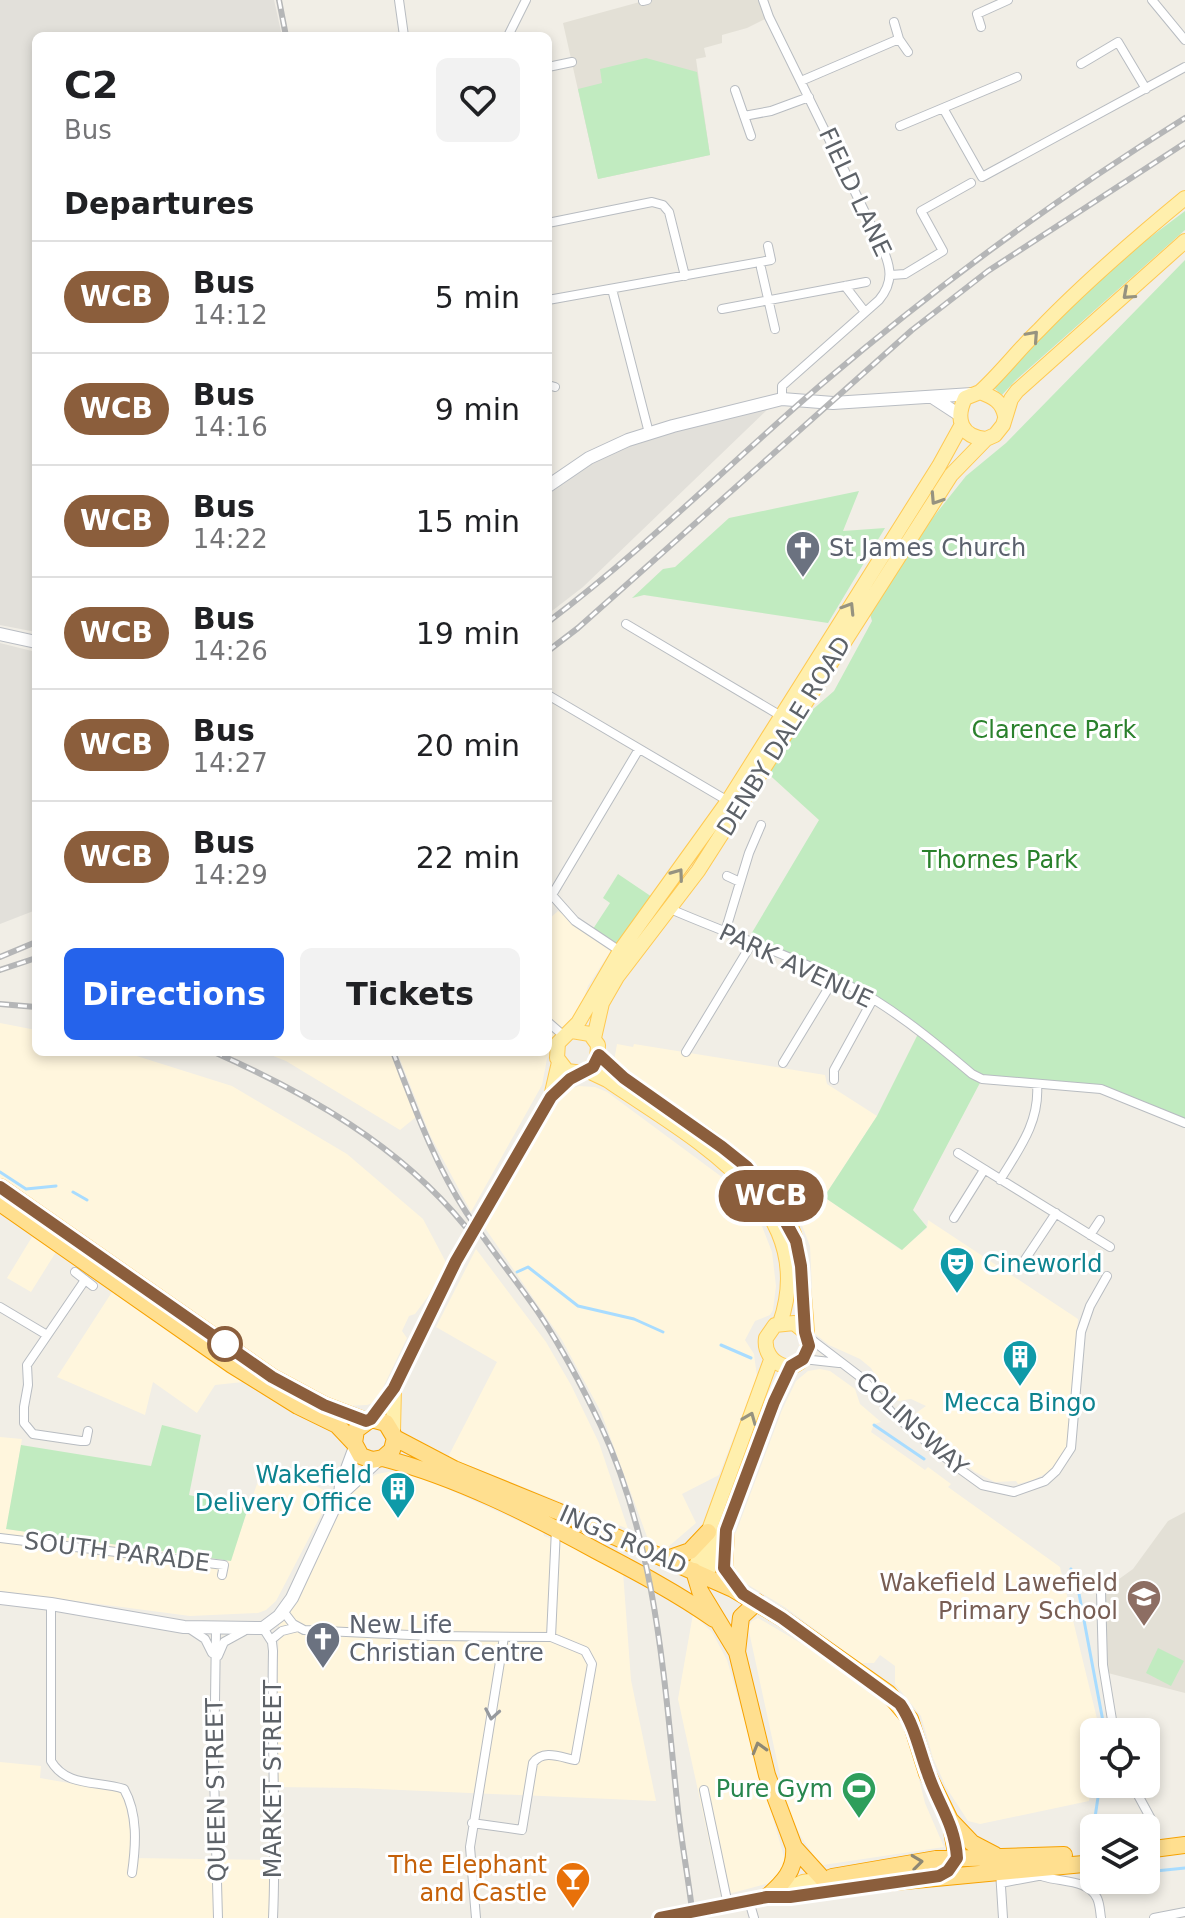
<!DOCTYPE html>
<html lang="en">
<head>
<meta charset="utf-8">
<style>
  :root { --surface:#fff; --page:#f2f2f2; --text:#202124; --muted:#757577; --line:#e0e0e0; --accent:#2563eb }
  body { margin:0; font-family:"DejaVu Sans",sans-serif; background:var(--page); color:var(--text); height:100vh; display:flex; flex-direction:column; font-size:30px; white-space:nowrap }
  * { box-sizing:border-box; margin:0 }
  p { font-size:26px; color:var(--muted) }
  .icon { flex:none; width:44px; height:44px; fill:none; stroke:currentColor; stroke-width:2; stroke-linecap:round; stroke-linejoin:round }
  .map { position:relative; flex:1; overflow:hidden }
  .details { position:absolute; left:32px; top:32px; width:520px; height:1024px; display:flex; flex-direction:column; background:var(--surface); border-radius:12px; box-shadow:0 4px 12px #0003 }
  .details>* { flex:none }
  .badge { padding:0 16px; border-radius:26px; font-size:28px; line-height:52px }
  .fabs { position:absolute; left:1080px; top:1718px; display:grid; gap:16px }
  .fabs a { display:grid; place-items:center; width:80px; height:80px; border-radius:12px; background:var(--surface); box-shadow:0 4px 12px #0003; font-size:40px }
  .map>.badge { position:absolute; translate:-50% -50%; box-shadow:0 0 0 4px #fff }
  h2 { padding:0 32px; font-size:30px; line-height:72px }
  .round { display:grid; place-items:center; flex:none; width:84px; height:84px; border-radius:12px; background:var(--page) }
  .headline { display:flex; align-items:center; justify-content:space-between; height:136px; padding:0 32px }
  h1 { font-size:38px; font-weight:700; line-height:60px }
  .action { display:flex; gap:16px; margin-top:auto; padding:16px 32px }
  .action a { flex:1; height:92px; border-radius:12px; background:var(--accent); color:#fff; font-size:32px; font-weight:700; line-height:92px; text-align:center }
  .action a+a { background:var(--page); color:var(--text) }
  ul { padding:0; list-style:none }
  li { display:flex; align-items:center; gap:24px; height:112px; padding:0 32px; border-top:2px solid var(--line) }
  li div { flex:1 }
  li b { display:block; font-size:30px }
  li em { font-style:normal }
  li .badge { min-width:88px; font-weight:700; text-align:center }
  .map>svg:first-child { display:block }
</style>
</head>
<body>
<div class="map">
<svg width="1185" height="1918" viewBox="0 0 1185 1918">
  <rect width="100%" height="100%" fill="#f1eee6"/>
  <path fill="#fff6dd" d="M 558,911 L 610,947 L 610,952 L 588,986 L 580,1009 L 568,1022 L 547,1059 L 542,1085 L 471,1212 L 430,1135 L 397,1052 L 548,1052 L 548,920 Z
    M 0,1023 L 36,1030 L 36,1052 L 124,1052 L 232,1086 L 347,1154 L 423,1219 L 449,1268 L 415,1314 L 409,1316 L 402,1331 L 407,1338 L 376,1402 L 367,1405 L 345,1406 L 271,1369 L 0,1180 Z
    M 617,1044 L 633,1047 L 634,1044 L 825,1075 L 827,1084 L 877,1116 L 824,1197 L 901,1250 L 927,1228 L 928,1220 L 1078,1319 L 1071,1425 L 1068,1442 L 1061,1459 L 1047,1473 L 1033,1480 L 1018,1484 L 1016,1481 L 995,1482 L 975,1472 L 916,1424 L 916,1413 L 926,1406 L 911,1399 L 898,1401 L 886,1392 L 871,1368 L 860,1359 L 829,1345 L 814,1333 L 810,1246 L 796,1210 L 783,1189 L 773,1199 L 614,1061 Z
    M 263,1052 L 391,1052 L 416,1117 L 400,1130 L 286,1061 Z
    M 579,1086 L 595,1087 L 607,1092 L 738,1189 L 758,1216 L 772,1252 L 776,1286 L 773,1310 L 770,1315 L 755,1321 L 745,1340 L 754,1354 L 757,1377 L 719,1475 L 682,1494 L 696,1523 L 668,1547 L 659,1547 L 649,1542 L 601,1412 L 562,1340 L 485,1228 L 564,1091 Z
    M 32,1237 L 56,1252 L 31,1292 L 7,1278 Z
    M 476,1249 L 546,1342 L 571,1385 L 599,1443 L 628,1529 L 448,1457 L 497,1362 L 436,1327 Z
    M 112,1292 L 243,1382 L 215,1385 L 197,1413 L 153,1382 L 145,1415 L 57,1377 Z
    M 820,1369 L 830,1371 L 855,1389 L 860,1404 L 881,1422 L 874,1424 L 871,1432 L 925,1470 L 928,1467 L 951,1484 L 948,1487 L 1060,1567 L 1100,1731 L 1094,1732 L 1094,1770 L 1089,1801 L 980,1824 L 968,1821 L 946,1787 L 933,1758 L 921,1716 L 895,1684 L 895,1666 L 880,1655 L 874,1663 L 861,1663 L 786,1608 L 737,1578 L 730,1562 L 730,1548 L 782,1410 L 796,1381 L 808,1371 Z
    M 0,1437 L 22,1439 L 7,1529 L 230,1561 L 265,1461 L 332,1494 L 276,1601 L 266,1610 L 258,1613 L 190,1616 L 0,1591 Z
    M 393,1471 L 430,1481 L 543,1532 L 544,1536 L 575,1547 L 623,1572 L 631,1680 L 656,1801 L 355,1788 L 274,1787 L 279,1625 L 288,1617 L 344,1502 L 359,1485 L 377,1474 Z
    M 693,1614 L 712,1632 L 727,1660 L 785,1860 L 784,1869 L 773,1882 L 721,1896 L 678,1699 Z
    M 758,1618 L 804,1645 L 896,1712 L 911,1747 L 925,1803 L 944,1847 L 823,1865 L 816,1859 L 800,1835 L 787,1807 L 748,1627 L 752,1621 Z
    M 0,1762 L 41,1766 L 40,1778 L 120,1792 L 125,1798 L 131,1836 L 131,1858 L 270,1860 L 269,1918 L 0,1918 Z"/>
  <path fill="#e2e0da" d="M 0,0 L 274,0 L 282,36 L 36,36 L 36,632 L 0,625 Z
    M 770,407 L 583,587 L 548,614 L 548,486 L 628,440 Z
    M 0,643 L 36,652 L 36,910 L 0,924 Z"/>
  <path fill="#e3e0d6" d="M 647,0 L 763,0 L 769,17 L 747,28 L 722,35 L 722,43 L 704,48 L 706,57 L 696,59 L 710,155 L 598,179 L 563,23 Z
    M 1185,1512 L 1185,1693 L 1104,1672 L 1101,1592 L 1133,1569 L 1168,1521 Z"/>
  <path fill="#c1ebc0" d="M 646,58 L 697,72 L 710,155 L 598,179 L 578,89 L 602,83 L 600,69 Z
    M 1185,211 L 1185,230 L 1015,381 L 1002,395 L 994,388 L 1028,349 L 1124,257 Z
    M 1185,260 L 1185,1123 L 1101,1089 L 982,1079 L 913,1210 L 927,1227 L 902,1250 L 824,1197 L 877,1116 L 920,1030 L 873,999 L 747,941 L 819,820 L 763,769 L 804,717 L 834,691 L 872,621 L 867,604 L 924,517 L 931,520 L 966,476 L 1006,443 Z
    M 859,491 L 843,531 L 885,528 L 828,623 L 644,595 L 632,598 L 663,569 L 675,567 L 729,518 Z
    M 618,874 L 658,901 L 620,951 L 591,932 L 610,903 L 603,898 Z
    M 162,1425 L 201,1435 L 189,1495 L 248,1508 L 231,1561 L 6,1529 L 21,1445 L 151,1466 Z
    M 1158,1648 L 1184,1661 L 1171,1686 L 1146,1673 Z"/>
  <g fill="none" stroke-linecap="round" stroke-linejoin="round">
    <path stroke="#a8dcff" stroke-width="3" d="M 0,1172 L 26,1189 L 56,1186
      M 73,1192 L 87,1200
      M 517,1272 L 528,1267 L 578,1306 L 634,1319 L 663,1332
      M 721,1345 L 751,1358
      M 874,1425 L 924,1459
      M 1071,1569 L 1077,1583 L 1105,1732
      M 1091,1844 L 1100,1784
      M 1146,1872 L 1185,1868
      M 1084,1875 L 1094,1875"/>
    <defs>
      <path id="street" d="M 399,0 L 404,36
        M 763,0 L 769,17 L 882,247 C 891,267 894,282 879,300 L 782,386 L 782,399
        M 1152,0 L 1185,40
        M 643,1 L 647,0
        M 894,22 L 899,39 L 908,52
        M 981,27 L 977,14 L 1008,0
        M 508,36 L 526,0
        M 1081,64 L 1118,42 L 1146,89
        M 548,67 L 572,62
        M 801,81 L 899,39
        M 735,90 L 751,136
        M 943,108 L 982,177 L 1185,67
        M 744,116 L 771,111 L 809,97
        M 900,126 L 1017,77
        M 548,223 L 652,202 L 663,205 L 669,212 L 685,276
        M 761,268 L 775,329
        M 891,275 L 905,274 L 943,251 L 921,211 L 971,183
        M 845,286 L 865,312
        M 612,289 L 649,433
        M 548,300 L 771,260 L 768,246
        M 722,309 L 866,282
        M 548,385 L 555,387
        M 626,624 L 781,716
        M 548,695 L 728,801
        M 727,876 L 740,882
        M 551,894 L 575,921 L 620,951
        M 552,895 L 639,749
        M 668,908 C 737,938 810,961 875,1000 C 910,1022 940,1047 972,1074 L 982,1079 L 1101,1089 L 1185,1123
        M 725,932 L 749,853 L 761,825
        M 548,1022 L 564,1036
        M 686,1052 L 752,943
        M 783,1063 L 834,979
        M 834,1080 L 834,1070 L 873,999
        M 958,1153 L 1110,1247
        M 1000,1180 C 1019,1149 1040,1122 1037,1084
        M 954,1218 L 984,1170
        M 1090,1235 L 1100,1220
        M 1024,1261 L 1056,1213
        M 75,1272 L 93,1286
        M 85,1280 L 27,1365 L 28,1385 L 24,1407 L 24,1423 L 33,1434 L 81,1441 L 86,1441 L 88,1431
        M 0,1307 L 47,1335
        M 808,1337 L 863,1379 L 893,1414 L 953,1464 L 982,1485 L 1014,1492 L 1045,1481 L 1056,1471 L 1071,1448 L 1081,1332 L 1090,1306 L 1107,1276
        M 803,1359 L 839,1363
        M 0,1538 L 224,1565 L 222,1575
        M 1101,1592 L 1103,1665 L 1114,1732
        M 51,1604 L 51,1761 C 67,1788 98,1780 124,1789 C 138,1814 136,1845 132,1873
        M 283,1611 L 293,1624 L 304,1630 L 431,1636 L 551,1637
        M 263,1628 L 272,1642 L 273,1651 C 271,1740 277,1829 273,1918
        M 190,1629 L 205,1639 L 212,1653
        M 216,1629 L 214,1774 L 218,1918
        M 271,1640 L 282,1631 L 298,1627
        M 218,1656 L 224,1642 L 244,1631
        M 1132,1784 L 1151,1819 L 1156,1848
        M 704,1790 L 728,1905
        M 472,1823 L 522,1830 L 533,1763 C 543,1749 560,1757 575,1760 L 592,1664 L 585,1651 L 551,1637 L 556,1529
        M 1031,1870 C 1047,1885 1086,1875 1097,1898 C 1100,1904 1100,1912 1101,1918
        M 1000,1871 L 1003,1918
        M 1001,1883 L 1038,1876
        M 749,1901 L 754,1918
        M 476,1918 L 470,1847 L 504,1637
        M 1154,1918 L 1185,1912"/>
      <path id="secondary" d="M 932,397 L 958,414
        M 548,486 L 589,458 L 628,440 L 673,426 L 782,399 L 833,403 L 972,394
        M 0,634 L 36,642
        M 340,1495 L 341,1485 L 355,1447
        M 0,1598 L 51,1604 L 184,1627 L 263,1628 L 279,1616 L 292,1598 L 340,1495 L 378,1460"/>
      <path id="primary" d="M 980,392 C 1001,373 1018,350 1039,330 C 1085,282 1134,240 1185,198
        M 986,439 C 961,437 955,419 965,398 L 980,392 C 993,397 1002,401 1005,416
        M 572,1031 L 590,1034 L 598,1045 L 597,1062 L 583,1073 L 567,1071 L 557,1058 L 558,1043 L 578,1023 L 620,951 L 728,801 L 939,466 L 961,426
        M 594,1038 L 602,1003 L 617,977 L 698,871 L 951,475 L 986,439 L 995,435 L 1003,425 L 1011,399 L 1017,391 L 1185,241
        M 599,1055 C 661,1120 769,1149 797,1243 C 800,1254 810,1347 807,1352 C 797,1379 762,1364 766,1338 L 775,1325 L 794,1323 L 805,1332
        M 588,1071 L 607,1080 C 688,1136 822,1203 780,1323
        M 371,1419 L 394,1388 L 456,1261 L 551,1097 L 559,1062
        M 393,1431 L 394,1388
        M 694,1571 L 771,1360
        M 706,1576 L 774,1402 L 791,1366
        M 775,1894 L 803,1882 L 823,1879
        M 660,1918 L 767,1897 L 790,1897 L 857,1886"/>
      <path id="highway" d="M 0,1187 L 272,1377 L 324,1405 L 366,1421
        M 0,1203 L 232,1365 L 298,1406 L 337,1425 L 354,1443 L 361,1456 L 372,1460 L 383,1458 L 392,1450 L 395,1438 L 386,1423 L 371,1419 L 356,1430 L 354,1443
        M 395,1438 L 454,1469 L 557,1511 L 733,1589 L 782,1618 L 888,1693 L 910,1719 L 927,1773 L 950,1820 L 957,1858
        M 383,1458 C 459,1478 529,1514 597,1551 C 637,1572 677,1593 714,1619
        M 726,1530 L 724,1568 L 739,1590
        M 667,1559 L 690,1551 L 708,1532
        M 694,1571 L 700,1591 L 737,1652 L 767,1775 L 794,1847 L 823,1879 L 862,1885 L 1094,1863
        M 737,1652 L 741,1617 L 757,1602
        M 951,1821 L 972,1843 L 995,1855
        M 1146,1850 L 1185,1845
        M 832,1877 L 936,1859 L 1064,1855
        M 767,1897 C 783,1883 796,1870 794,1847"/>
    </defs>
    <use href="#street" stroke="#b8bcc1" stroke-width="10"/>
    <use href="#secondary" stroke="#b9bdc3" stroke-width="14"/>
    <use href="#primary" stroke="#ffc951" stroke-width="16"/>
    <use href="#highway" stroke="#f7a200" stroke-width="18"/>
    <use href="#street" stroke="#fff" stroke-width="8"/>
    <use href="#secondary" stroke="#fff" stroke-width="12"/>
    <use href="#primary" stroke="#ffefad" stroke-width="14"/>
    <use href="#highway" stroke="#ffdf8f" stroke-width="16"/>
    <defs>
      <path id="rail" d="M 279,0 L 286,36
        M 548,622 C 645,549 731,462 823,383 C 939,284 1055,199 1185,118
        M 548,651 L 578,628 L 912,330 L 988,271 L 1185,143
        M 0,957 L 36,942
        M 0,970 L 36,958
        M 0,1004 L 36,1007
        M 214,1052 C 308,1094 399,1145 465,1226
        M 393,1052 C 414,1106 434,1163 466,1212 C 489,1247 516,1280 540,1315 C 563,1350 583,1388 601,1426 C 657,1547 664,1680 678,1810 C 682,1846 689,1882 693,1918"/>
    </defs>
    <use href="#rail" stroke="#b5b6b7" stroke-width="6"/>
    <use href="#rail" stroke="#fff" stroke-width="3" stroke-dasharray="9" stroke-linecap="butt"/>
  </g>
  <defs><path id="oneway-chevron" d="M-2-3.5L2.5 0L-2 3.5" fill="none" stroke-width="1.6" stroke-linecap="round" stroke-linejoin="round" transform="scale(2)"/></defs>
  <g stroke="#969380">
    <use href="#oneway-chevron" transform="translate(1128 294) rotate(138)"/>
    <use href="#oneway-chevron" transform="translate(1033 336) rotate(-48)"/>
    <use href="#oneway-chevron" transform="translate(936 499) rotate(123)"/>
    <use href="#oneway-chevron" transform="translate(849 608) rotate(-58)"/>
    <use href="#oneway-chevron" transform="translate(678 874) rotate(-54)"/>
    <use href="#oneway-chevron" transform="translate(750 1418) rotate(-68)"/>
  </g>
  <use stroke="#96999d" href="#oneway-chevron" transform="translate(492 1714) rotate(100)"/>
  <g stroke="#8e8874">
    <use href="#oneway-chevron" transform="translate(759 1748) rotate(-106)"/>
    <use href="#oneway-chevron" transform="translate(917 1862) rotate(-7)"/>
  </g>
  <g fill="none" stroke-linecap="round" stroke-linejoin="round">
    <defs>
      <path id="line" d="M 0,1187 L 272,1377 L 324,1405 L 366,1421 L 371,1419 L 394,1388 L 456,1261 L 551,1097 L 570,1079 L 593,1067 L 599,1055 L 624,1078 L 722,1147 L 747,1167 L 773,1199 L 796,1241 L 801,1266 L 805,1332 L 809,1346 L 803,1359 L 791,1366 L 774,1402 L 726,1530 L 724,1568 L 743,1594 L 782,1618 L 900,1704 C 915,1726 919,1750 928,1774 C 938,1804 955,1824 957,1858 L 948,1871 L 939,1876 L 790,1897 L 767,1897 L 660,1918"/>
    </defs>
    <use href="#line" stroke="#fff" stroke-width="18"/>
    <use href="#line" stroke="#8b5e3c" stroke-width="12"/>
  </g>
  <defs>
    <symbol id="church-pin" viewBox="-11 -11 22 30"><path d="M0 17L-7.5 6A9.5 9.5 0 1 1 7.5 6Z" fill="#6b7280" stroke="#fff"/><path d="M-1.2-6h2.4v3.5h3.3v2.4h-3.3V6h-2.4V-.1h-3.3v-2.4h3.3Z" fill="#fff"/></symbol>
    <symbol id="theatre-pin" viewBox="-11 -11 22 30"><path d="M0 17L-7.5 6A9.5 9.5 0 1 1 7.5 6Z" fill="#0f9aa8" stroke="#fff"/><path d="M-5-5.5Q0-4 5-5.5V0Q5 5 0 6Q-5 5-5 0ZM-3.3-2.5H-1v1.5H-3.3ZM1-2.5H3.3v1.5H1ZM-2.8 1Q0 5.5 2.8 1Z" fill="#fff"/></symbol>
    <symbol id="building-pin" viewBox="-11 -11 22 30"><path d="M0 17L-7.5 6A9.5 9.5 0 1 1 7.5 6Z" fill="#0f9aa8" stroke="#fff"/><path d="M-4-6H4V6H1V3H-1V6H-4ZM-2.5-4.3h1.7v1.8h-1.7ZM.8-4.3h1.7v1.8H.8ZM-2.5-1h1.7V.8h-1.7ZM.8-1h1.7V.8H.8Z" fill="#fff"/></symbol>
    <symbol id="school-pin" viewBox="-11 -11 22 30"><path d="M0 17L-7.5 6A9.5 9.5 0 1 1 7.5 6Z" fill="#8d6e63" stroke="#fff"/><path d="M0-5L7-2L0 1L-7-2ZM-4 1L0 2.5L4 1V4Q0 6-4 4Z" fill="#fff"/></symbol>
    <symbol id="stadium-pin" viewBox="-11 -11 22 30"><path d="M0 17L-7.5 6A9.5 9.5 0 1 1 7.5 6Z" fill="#2e9e5b" stroke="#fff"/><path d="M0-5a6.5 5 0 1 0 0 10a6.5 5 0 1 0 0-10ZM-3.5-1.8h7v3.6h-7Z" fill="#fff"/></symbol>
    <symbol id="bar-pin" viewBox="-11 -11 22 30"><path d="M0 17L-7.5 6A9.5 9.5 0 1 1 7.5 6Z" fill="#e8710a" stroke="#fff"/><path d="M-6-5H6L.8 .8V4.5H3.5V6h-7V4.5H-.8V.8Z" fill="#fff"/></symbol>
  </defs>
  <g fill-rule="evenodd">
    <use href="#church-pin" x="783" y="528" width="40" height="54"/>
    <use href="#theatre-pin" x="937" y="1244" width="40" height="54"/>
    <use href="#building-pin" x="1000" y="1337" width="40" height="54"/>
    <use href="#building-pin" x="378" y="1469" width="40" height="54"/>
    <use href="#school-pin" x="1124" y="1577" width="40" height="54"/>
    <use href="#church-pin" x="303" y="1619" width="40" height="54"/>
    <use href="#stadium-pin" x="839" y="1769" width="40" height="54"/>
    <use href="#bar-pin" x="553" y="1859" width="40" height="54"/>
  </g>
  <circle fill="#fff" stroke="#8b5e3c" stroke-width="4" cx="225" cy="1344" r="16"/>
  <g text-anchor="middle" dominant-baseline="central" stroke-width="6" stroke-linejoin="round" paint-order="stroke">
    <g font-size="24" fill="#5d6268" stroke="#fff">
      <text transform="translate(855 192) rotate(65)">FIELD LANE</text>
      <text transform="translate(784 736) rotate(-58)">DENBY DALE ROAD</text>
      <text transform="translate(796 966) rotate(25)">PARK AVENUE</text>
      <text transform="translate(912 1424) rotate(42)">COLINSWAY</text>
      <text transform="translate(623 1540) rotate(24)">INGS ROAD</text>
      <text transform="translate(117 1552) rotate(7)">SOUTH PARADE</text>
      <text transform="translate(273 1779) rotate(-90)">MARKET STREET</text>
      <text transform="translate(216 1790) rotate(-91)">QUEEN STREET</text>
    </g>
    <g font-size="24" fill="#5b616d" stroke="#fff" text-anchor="start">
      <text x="829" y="548">St James Church</text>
      <text x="349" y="1625">New Life<tspan x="349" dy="28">Christian Centre</tspan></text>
    </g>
    <g font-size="24" fill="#2a812c" stroke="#fff">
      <text x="1054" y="730">Clarence Park</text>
      <text x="1000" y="860">Thornes Park</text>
    </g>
    <g font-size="24" fill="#0d838f" stroke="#fff" text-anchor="start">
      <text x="983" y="1264">Cineworld</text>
      <text x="1020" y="1403" text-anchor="middle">Mecca Bingo</text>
      <text x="372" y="1475" text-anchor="end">Wakefield<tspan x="372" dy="28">Delivery Office</tspan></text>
    </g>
    <g font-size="24" fill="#785e54" stroke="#fff" text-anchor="end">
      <text x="1118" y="1583">Wakefield Lawefield<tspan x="1118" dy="28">Primary School</tspan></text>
    </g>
    <g font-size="24" fill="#27864d" stroke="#fff" text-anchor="end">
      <text x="833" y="1789">Pure Gym</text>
    </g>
    <g font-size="24" fill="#c56008" stroke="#fff" text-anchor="end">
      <text x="547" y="1865">The Elephant<tspan x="547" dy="28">and Castle</tspan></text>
    </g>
  </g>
</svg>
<div class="fabs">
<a><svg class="icon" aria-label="locate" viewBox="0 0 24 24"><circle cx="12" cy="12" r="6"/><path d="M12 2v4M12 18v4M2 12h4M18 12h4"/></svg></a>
<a><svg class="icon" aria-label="layers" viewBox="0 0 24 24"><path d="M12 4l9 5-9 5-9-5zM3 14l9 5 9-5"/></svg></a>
</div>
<b class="badge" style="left:771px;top:1196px;background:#8b5e3c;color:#fff">WCB</b>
<section class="details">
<div class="headline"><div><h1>C2</h1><p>Bus</p></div><a class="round"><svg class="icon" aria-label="heart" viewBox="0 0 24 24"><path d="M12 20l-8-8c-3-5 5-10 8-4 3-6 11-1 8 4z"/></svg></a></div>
<h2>Departures</h2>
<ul>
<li><span class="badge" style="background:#8b5e3c;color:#fff">WCB</span><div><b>Bus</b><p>14:12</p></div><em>5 min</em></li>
<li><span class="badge" style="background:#8b5e3c;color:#fff">WCB</span><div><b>Bus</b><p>14:16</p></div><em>9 min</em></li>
<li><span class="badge" style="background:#8b5e3c;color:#fff">WCB</span><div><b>Bus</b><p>14:22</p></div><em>15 min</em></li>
<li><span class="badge" style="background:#8b5e3c;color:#fff">WCB</span><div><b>Bus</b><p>14:26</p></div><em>19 min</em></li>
<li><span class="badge" style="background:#8b5e3c;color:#fff">WCB</span><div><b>Bus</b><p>14:27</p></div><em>20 min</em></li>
<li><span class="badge" style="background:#8b5e3c;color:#fff">WCB</span><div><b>Bus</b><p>14:29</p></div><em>22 min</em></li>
</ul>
<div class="action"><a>Directions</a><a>Tickets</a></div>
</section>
</div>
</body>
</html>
